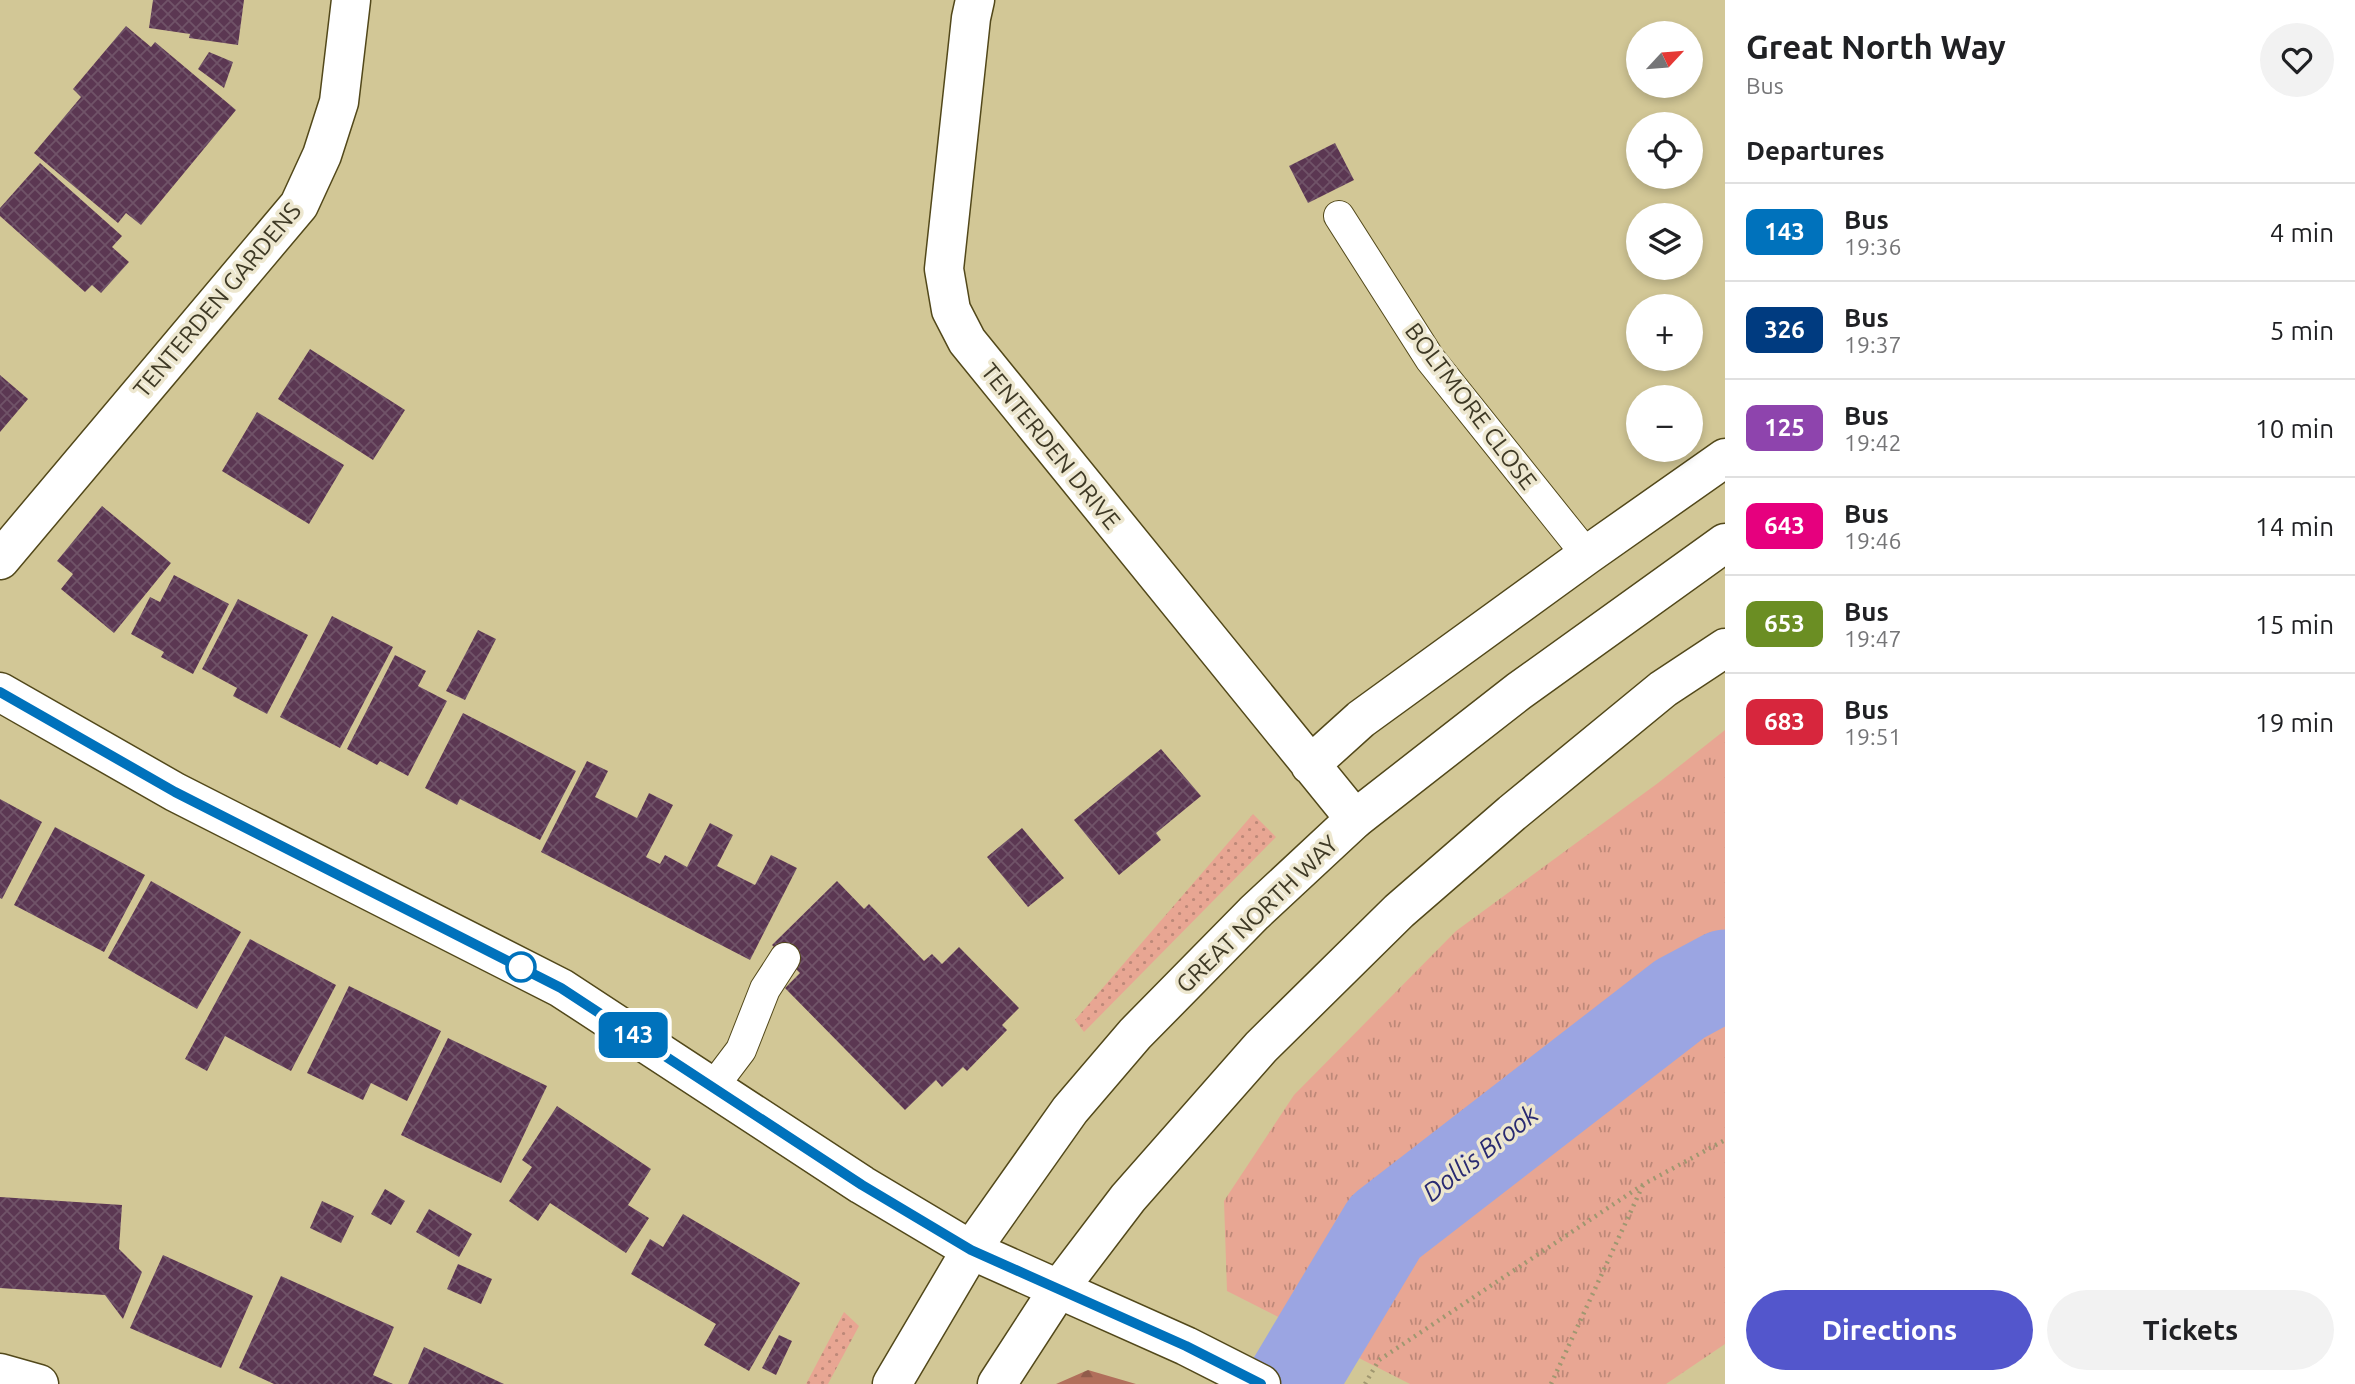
<!DOCTYPE html>
<html lang="en">
<head>
<meta charset="utf-8">
<style>
  :root { --surface:#fff; --page:#f2f2f2; --text:#202124; --muted:#757577; --line:#e0e0e0; --accent:#5356cc }
  body { margin:0; font-family:Ubuntu,sans-serif; background:var(--page); color:var(--text); height:100vh; display:flex; flex-direction:column; font-size:26px; white-space:nowrap }
  * { box-sizing:border-box; margin:0 }
  p { font-size:23px; color:var(--muted) }
  .icon { flex:none; width:38px; height:38px; fill:none; stroke:currentColor; stroke-width:2; stroke-linecap:round; stroke-linejoin:round }
  .map { position:relative; flex:1; overflow:hidden }
  .side { display:flex; flex-direction:column; background:var(--surface); width:630px }
  .side>* { flex:none }
  .badge { padding:0 14px; border-radius:10px; font-size:24px; line-height:46px }
  .needle { width:46px; rotate:64deg }
  .tools { position:absolute; left:1626px; top:21px; display:grid; gap:14px }
  .tools a { display:grid; place-items:center; width:77px; height:77px; border-radius:50%; background:var(--surface); box-shadow:0 4px 10px #0003; font-size:35px }
  .map>.badge { position:absolute; translate:-50% -50%; box-shadow:0 0 0 4px #fff }
  h2 { padding:0 21px; font-size:26px; line-height:63px }
  .round { display:grid; place-items:center; flex:none; width:74px; height:74px; border-radius:37px; background:var(--page) }
  .summary { display:flex; align-items:center; justify-content:space-between; height:119px; padding:0 21px }
  h1 { font-size:33px; font-weight:700; line-height:52px }
  .button { display:flex; gap:14px; margin-top:auto; padding:14px 21px }
  .button a { flex:1; height:80px; border-radius:42px; background:var(--accent); color:#fff; font-size:28px; font-weight:700; line-height:80px; text-align:center }
  .button a+a { background:var(--page); color:var(--text) }
  ul { padding:0; list-style:none }
  li { display:flex; align-items:center; gap:21px; height:98px; padding:0 21px; border-top:2px solid var(--line) }
  li div { flex:1 }
  li b { display:block; font-size:26px }
  li em { font-style:normal }
  li .badge { min-width:77px; font-weight:700; text-align:center }
  main { display:flex; flex:1; min-height:0 }
  .map>svg:first-child { display:block }
</style>
</head>
<body>
<main>
<div class="map">
<svg width="1725" height="1384" viewBox="0 0 1725 1384">
  <defs>
    <pattern id="grass-dots" width="8" height="8" patternUnits="userSpaceOnUse" patternTransform="scale(1.75)"><rect width="8" height="8" fill="#e8a693"/><path d="M2 2h.1M6 6h.1" fill="none" stroke="#bd8878" stroke-width="1.8" stroke-linecap="round"/></pattern>
    <pattern id="forest-firs" width="22" height="20" patternUnits="userSpaceOnUse" patternTransform="scale(1.75)"><rect width="22" height="20" fill="#b16f5b"/><path d="M5 1l3.5 6h-7zM16 11l3.5 6h-7z" fill="#915c4b"/></pattern>
    <pattern id="park-tufts" width="24" height="20" patternUnits="userSpaceOnUse" patternTransform="scale(1.75)"><rect width="24" height="20" fill="#e8a693"/><path d="M3 7l-1-3M5 7V3M7 7l1-3M15 17l-1-3M17 17v-4M19 17l1-3" fill="none" stroke="#bd8878"/></pattern>
    <pattern id="building-cross-hatch" width="8" height="8" patternUnits="userSpaceOnUse" patternTransform="scale(1.75)"><rect width="8" height="8" fill="#5b3752"/><path d="M0 0l8 8M0 8l8-8" fill="none" stroke="#705368"/></pattern>
  </defs>
  <rect width="100%" height="100%" fill="#d2c796"/>
  <path fill="url(#grass-dots)" d="M 1253,814 L 1276,837 L 1084,1032 L 1075,1020 Z
    M 844,1312 L 859,1326 L 828,1384 L 806,1384 Z"/>
  <path fill="url(#forest-firs)" d="M 1088,1370 L 1136,1384 L 1056,1384 Z"/>
  <path fill="url(#park-tufts)" d="M 1725,730 L 1725,1344 L 1666,1384 L 1410,1384 L 1227,1291 L 1224,1201 L 1294,1095 L 1456,931 L 1658,783 Z"/>
  <g fill="none" stroke-linecap="round" stroke-linejoin="round">
    <path stroke="#9ba5e2" stroke-width="91" d="M 1291,1384 L 1385,1227 L 1680,999 L 1725,975"/>
  </g>
  <path fill="url(#building-cross-hatch)" d="M 153,0 L 244,0 L 238,45 L 189,38 L 190,34 L 149,28 Z
    M 126,26 L 151,47 L 155,42 L 236,110 L 141,225 L 126,213 L 118,223 L 34,153 L 81,97 L 73,89 Z
    M 209,52 L 233,62 L 224,88 L 198,69 Z
    M 1335,143 L 1354,180 L 1308,203 L 1289,166 Z
    M 40,163 L 122,236 L 112,247 L 129,262 L 101,293 L 92,285 L 85,292 L 0,216 L 0,208 Z
    M 310,349 L 405,410 L 373,460 L 278,399 Z
    M 0,375 L 28,399 L 0,432 Z
    M 257,412 L 344,465 L 309,524 L 222,471 Z
    M 102,506 L 171,563 L 114,633 L 61,589 L 73,574 L 57,561 Z
    M 174,575 L 229,604 L 193,674 L 161,657 L 164,652 L 131,634 L 150,597 L 160,602 Z
    M 238,599 L 308,635 L 267,714 L 233,696 L 237,688 L 202,669 Z
    M 332,616 L 393,647 L 340,748 L 280,717 Z
    M 478,630 L 496,639 L 465,700 L 446,691 Z
    M 395,655 L 426,671 L 418,686 L 447,701 L 408,776 L 380,761 L 377,765 L 347,749 Z
    M 463,713 L 576,771 L 540,840 L 460,799 L 457,805 L 425,788 Z
    M 1161,749 L 1201,796 L 1156,833 L 1161,840 L 1119,875 L 1074,820 Z
    M 587,761 L 608,771 L 595,797 L 637,818 L 649,793 L 673,805 L 646,857 L 660,864 L 665,855 L 687,867 L 710,823 L 733,835 L 717,866 L 755,885 L 771,855 L 797,868 L 750,960 L 541,852 Z
    M 0,799 L 42,822 L 2,899 L 0,898 Z
    M 55,827 L 145,875 L 104,952 L 14,905 Z
    M 1022,828 L 1064,878 L 1028,907 L 987,857 Z
    M 151,881 L 241,932 L 197,1009 L 108,958 Z
    M 837,881 L 864,909 L 869,904 L 924,961 L 932,954 L 942,964 L 959,947 L 1019,1008 L 1002,1025 L 1007,1030 L 967,1071 L 963,1067 L 942,1087 L 936,1080 L 905,1110 L 785,988 L 800,973 L 772,945 Z
    M 250,939 L 336,985 L 291,1071 L 225,1036 L 207,1071 L 185,1059 Z
    M 349,986 L 441,1031 L 407,1101 L 371,1083 L 363,1100 L 307,1073 Z
    M 448,1038 L 547,1086 L 501,1183 L 401,1135 Z
    M 557,1106 L 651,1169 L 628,1205 L 649,1218 L 626,1253 L 550,1203 L 538,1221 L 509,1201 L 532,1167 L 522,1160 Z
    M 385,1189 L 405,1201 L 391,1225 L 371,1214 Z
    M 0,1197 L 122,1205 L 119,1249 L 142,1272 L 123,1319 L 105,1295 L 0,1288 Z
    M 322,1201 L 354,1216 L 341,1243 L 310,1228 Z
    M 429,1209 L 472,1234 L 459,1257 L 416,1232 Z
    M 683,1214 L 800,1283 L 749,1371 L 704,1345 L 716,1324 L 631,1274 L 650,1239 L 663,1247 Z
    M 163,1255 L 253,1296 L 221,1368 L 130,1328 Z
    M 458,1264 L 492,1279 L 481,1304 L 447,1289 Z
    M 281,1276 L 394,1327 L 373,1375 L 393,1384 L 274,1384 L 239,1368 Z
    M 779,1335 L 792,1341 L 776,1375 L 762,1368 Z
    M 424,1347 L 504,1384 L 408,1384 Z"/>
  <g fill="none" stroke-linecap="round" stroke-linejoin="round">
    <defs>
      <path id="service" d="M 1339,216 L 1430,359 L 1587,555
        M 713,1087 L 741,1050 L 765,989 L 785,958"/>
      <path id="minor" d="M 975,0 L 971,18 L 944,269 L 951,310 L 967,341 L 1355,819
        M 0,560 L 299,205 L 322,155 L 339,102 L 351,0
        M 1310,765 L 1361,719 L 1587,555 L 1725,458
        M 0,1373 L 39,1384"/>
      <path id="primary" d="M 0,692 L 175,792 L 561,988 L 862,1185 L 971,1250 L 1186,1346 L 1261,1384"/>
      <path id="trunk" d="M 892,1384 L 971,1250 L 1070,1110 L 1135,1034 L 1254,913 L 1355,819 L 1519,691 L 1725,543
        M 997,1384 L 1058,1290 L 1128,1198 L 1261,1047 L 1399,911 L 1512,813 L 1663,689 L 1725,648"/>
    </defs>
    <use href="#service" stroke="#52481a" stroke-width="32"/>
    <use href="#minor" stroke="#52481a" stroke-width="41"/>
    <use href="#primary" stroke="#52481a" stroke-width="41"/>
    <use href="#trunk" stroke="#52481a" stroke-width="41"/>
    <path stroke="#a09770" stroke-width="4.5" stroke-dasharray="2 5" stroke-linecap="butt" d="M 1365,1384 L 1379,1360 L 1644,1184 L 1725,1140
      M 1551,1384 L 1643,1185"/>
    <use href="#service" stroke="#fff" stroke-width="30"/>
    <use href="#minor" stroke="#fff" stroke-width="38"/>
    <use href="#primary" stroke="#fff" stroke-width="38"/>
    <use href="#trunk" stroke="#fff" stroke-width="38"/>
  </g>
  <g fill="none" stroke-linecap="round" stroke-linejoin="round">
    <defs>
      <path id="line" d="M 0,692 L 175,792 L 561,988 L 862,1185 L 971,1250 L 1186,1346 L 1261,1384"/>
    </defs>
    <use href="#line" stroke="#fff" stroke-width="16"/>
    <use href="#line" stroke="#0072bc" stroke-width="10"/>
  </g>
  <circle fill="#fff" stroke="#0072bc" stroke-width="3.5" cx="521" cy="967" r="14"/>
  <g text-anchor="middle" dominant-baseline="central" stroke-width="7" stroke-linejoin="round" paint-order="stroke">
    <g font-size="24" fill="#3e3925" stroke="#ede7cf">
      <text transform="translate(217 300) rotate(-50)">TENTERDEN GARDENS</text>
      <text transform="translate(1471 406) rotate(53)">BOLTMORE CLOSE</text>
      <text transform="translate(1051 446) rotate(51)">TENTERDEN DRIVE</text>
      <text transform="translate(1257 914) rotate(-44)">GREAT NORTH WAY</text>
    </g>
    <g font-size="26" font-style="italic" fill="#292a71" stroke="#ede7cf">
      <text transform="translate(1480 1153) rotate(-38)">Dollis Brook</text>
    </g>
  </g>
</svg>
<div class="tools">
<a><svg class="needle" viewBox="-14 -14 28 28"><path d="M0-13l5 13h-10z" fill="#e53935"/><path d="M0 13l5-13h-10z" fill="#757577"/></svg></a>
<a><svg class="icon" aria-label="locate" viewBox="0 0 24 24"><circle cx="12" cy="12" r="6"/><path d="M12 2v4M12 18v4M2 12h4M18 12h4"/></svg></a>
<a><svg class="icon" aria-label="layers" viewBox="0 0 24 24"><path d="M12 4l9 5-9 5-9-5zM3 14l9 5 9-5"/></svg></a>
<a>+</a>
<a>−</a>
</div>
<b class="badge" style="left:633px;top:1035px;background:#0072bc;color:#fff">143</b>
</div>
<section class="side">
<div class="summary"><div><h1>Great North Way</h1><p>Bus</p></div><a class="round"><svg class="icon" aria-label="heart" viewBox="0 0 24 24"><path d="M12 20l-8-8c-3-5 5-10 8-4 3-6 11-1 8 4z"/></svg></a></div>
<h2>Departures</h2>
<ul>
<li><span class="badge" style="background:#0072bc;color:#fff">143</span><div><b>Bus</b><p>19:36</p></div><em>4 min</em></li>
<li><span class="badge" style="background:#003b80;color:#fff">326</span><div><b>Bus</b><p>19:37</p></div><em>5 min</em></li>
<li><span class="badge" style="background:#8e44ad;color:#fff">125</span><div><b>Bus</b><p>19:42</p></div><em>10 min</em></li>
<li><span class="badge" style="background:#e6007e;color:#fff">643</span><div><b>Bus</b><p>19:46</p></div><em>14 min</em></li>
<li><span class="badge" style="background:#6b8e23;color:#fff">653</span><div><b>Bus</b><p>19:47</p></div><em>15 min</em></li>
<li><span class="badge" style="background:#d7263d;color:#fff">683</span><div><b>Bus</b><p>19:51</p></div><em>19 min</em></li>
</ul>
<div class="button"><a>Directions</a><a>Tickets</a></div>
</section>
</main>
</body>
</html>
